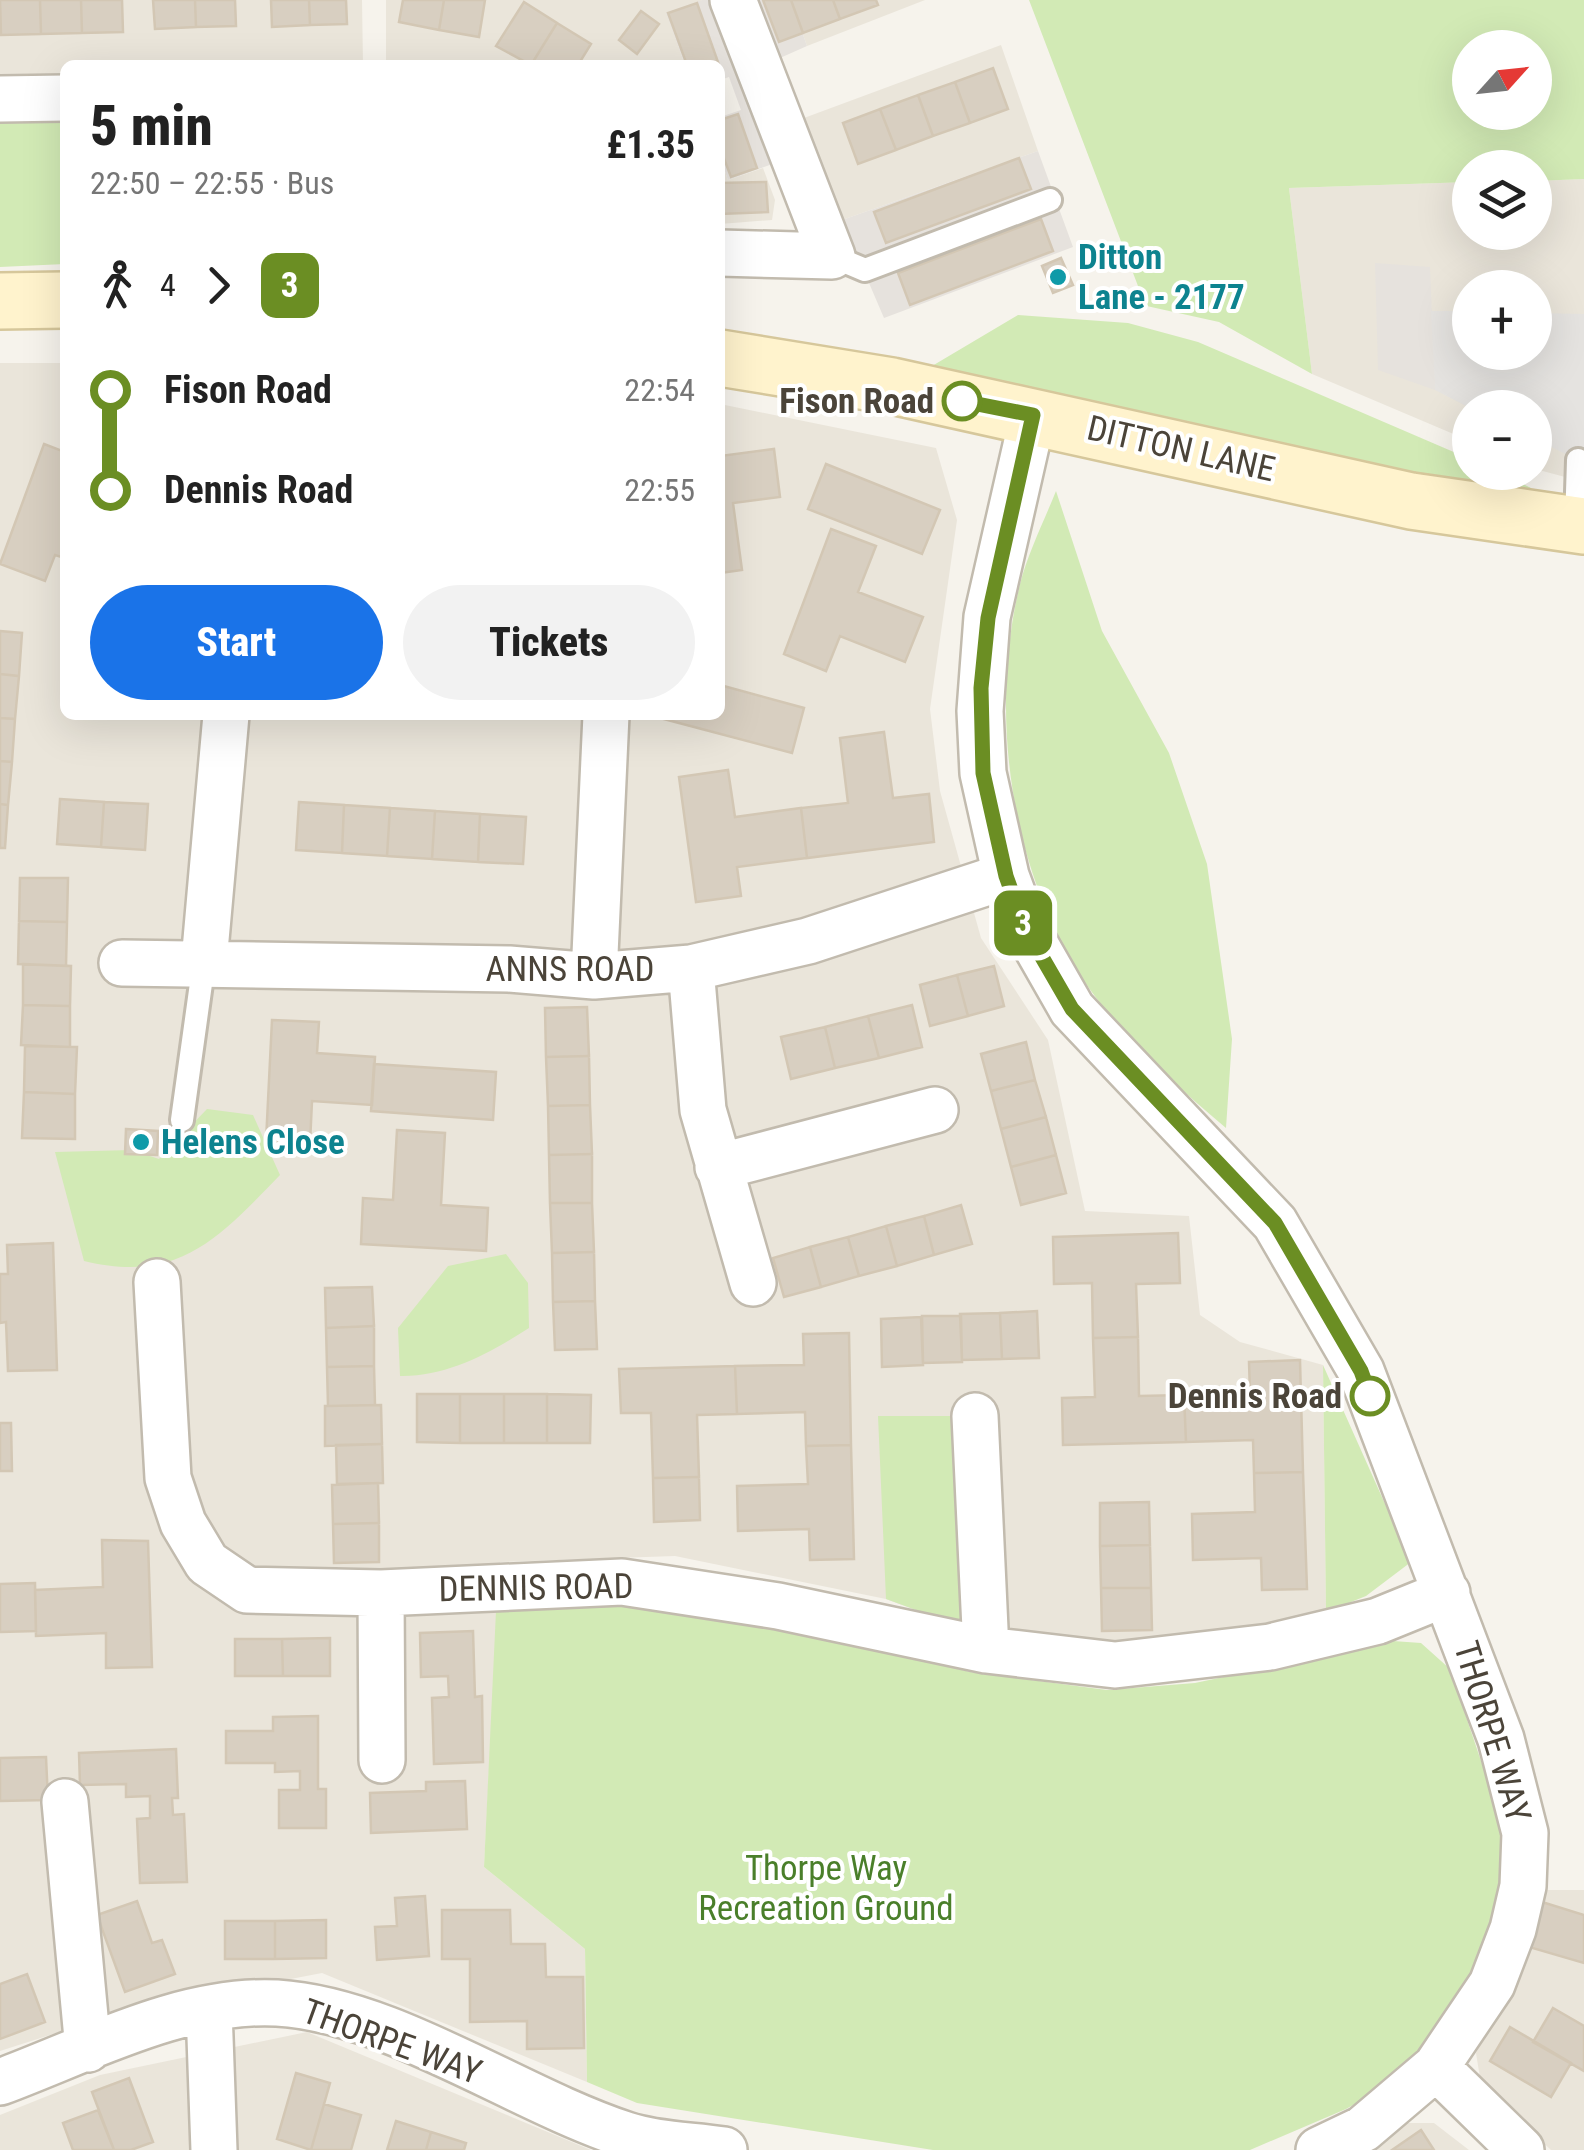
<!DOCTYPE html>
<html lang="en">
<head>
<meta charset="utf-8">
<style>
  :root { --surface:#fff; --page:#f2f2f2; --text:#222; --muted:#767676; --accent:#1a73e8 }
  body { margin:0; font-family:"Roboto Condensed",sans-serif; background:var(--page); color:var(--text); height:100vh; display:flex; flex-direction:column; font-size:38px; white-space:nowrap }
  * { box-sizing:border-box; margin:0 }
  p { font-size:32px; color:var(--muted) }
  .icon { flex:none; width:55px; height:55px; fill:none; stroke:currentColor; stroke-width:2; stroke-linecap:round; stroke-linejoin:round }
  .map { position:relative; flex:1; overflow:hidden }
  .drawer { position:absolute; left:60px; top:60px; width:665px; height:660px; display:flex; flex-direction:column; background:var(--surface); border-radius:15px; box-shadow:0 10px 40px #0002 }
  .drawer>* { flex:none }
  .badge { padding:0 20px; border-radius:15px; font-size:35px; line-height:65px }
  .needle { width:65px; rotate:63deg }
  .controls { position:absolute; left:1452px; top:30px; display:grid; gap:20px }
  .controls a { display:grid; place-items:center; width:100px; height:100px; border-radius:50%; background:var(--surface); box-shadow:0 10px 40px #0002; font-size:50px }
  .map>.badge { position:absolute; translate:-50% -50%; box-shadow:0 0 0 5px #fff }
  .legs { display:flex; align-items:center; gap:15px; height:110px; padding:0 30px; font-size:32px }
  .legs p { margin-inline-start:auto }
  .head { display:flex; align-items:center; justify-content:space-between; height:170px; padding:0 30px }
  h1 { font-size:55px; font-weight:800; line-height:75px }
  .button { display:flex; gap:20px; margin-top:auto; padding:20px 30px }
  .button a { flex:1; height:115px; border-radius:60px; background:var(--accent); color:#fff; font-size:40px; font-weight:800; line-height:115px; text-align:center }
  .button a+a { background:var(--page); color:var(--text) }
  ul { padding:0 30px; list-style:none }
  li { display:flex; align-items:center; gap:35px; height:100px; font-size:38px }
  li i { display:grid; place-items:center; width:15px; height:100%; margin:0 12px; background:currentColor }
  li i::after { content:''; width:25px; height:25px; margin:-12px; border:8px solid; border-radius:50%; background:var(--surface) }
  li p { margin-inline-start:auto }
  li:first-child i { background:linear-gradient(#0000 50%,currentColor 0) }
  li:last-child i { background:linear-gradient(currentColor 50%,#0000 0) }
  .map>svg:first-child { display:block }
</style>
</head>
<body>
<div class="map">
<svg width="1584" height="2150" viewBox="0 0 1584 2150">
  <rect width="100%" height="100%" fill="#f6f3ec"/>
  <path fill="#eae5da" fill-rule="evenodd" d="M 0,0 L 362,0 L 363,65 L 65,65 L 65,76 L 0,77 Z
    M 386,0 L 701,0 L 702,1 L 667,14 L 685,65 L 386,65 Z
    M 791,0 L 925,0 L 807,46 Z
    M 1001,45 L 1038,151 L 842,220 L 804,118 Z
    M 720,157 L 728,180 L 763,168 L 775,200 L 772,220 L 720,224 Z
    M 1584,179 L 1584,482 L 1535,469 L 1535,408 L 1470,408 L 1470,441 L 1312,374 L 1289,188 L 1470,182 L 1470,232 L 1535,232 L 1535,181 ZM 1470,288 L 1535,288 L 1535,352 L 1470,352 Z
    M 0,363 L 65,363 L 65,715 L 720,715 L 720,404 L 936,448 L 957,520 L 930,709 L 940,791 L 981,938 L 1048,1040 L 1085,1211 L 1189,1216 L 1200,1315 L 1240,1342 L 1323,1365 L 1326,1612 L 1266,1628 L 1114,1647 L 973,1631 L 886,1599 L 675,1556 L 500,1562 L 484,1867 L 585,1949 L 587,2082 L 322,1973 L 125,2011 L 0,2051 Z
    M 1536,1890 L 1584,1890 L 1584,2150 L 1551,2150 L 1481,2084 L 1476,2053 L 1518,1973 Z
    M 307,2032 L 591,2150 L 0,2150 L 0,2115 L 100,2075 Z
    M 1404,2123 L 1434,2123 L 1469,2150 L 1351,2150 Z"/>
  <path fill="#e6e2dd" d="M 702,0 L 791,0 L 807,46 L 780,58 L 817,148 L 728,180 L 720,157 L 720,117 L 741,110 L 729,77 L 720,80 L 720,65 L 685,65 L 666,13 Z
    M 1038,151 L 1073,247 L 884,318 L 842,220 Z
    M 1375,263 L 1430,267 L 1435,390 L 1378,370 Z"/>
  <path fill="#d2eab5" fill-rule="evenodd" d="M 1029,0 L 1584,0 L 1584,179 L 1535,181 L 1535,168 L 1470,168 L 1470,182 L 1289,188 L 1312,374 L 1219,322 L 1133,303 L 1138,286 ZM 1470,48 L 1535,48 L 1535,112 L 1470,112 Z
    M 65,110 L 65,264 L 0,267 L 0,112 Z
    M 1018,315 L 1128,323 L 1198,342 L 1470,459 L 1470,472 L 1502,473 L 1531,488 L 1520,497 L 927,369 Z
    M 1056,491 L 1102,631 L 1169,753 L 1207,864 L 1232,1039 L 1226,1128 C 1181,1090 1132,1046 1097,999 C 1012,886 987,719 1020,584 C 1028,553 1044,521 1056,491 Z
    M 207,1109 L 253,1115 L 280,1175 C 218,1239 178,1284 84,1261 L 55,1152 L 132,1150 L 159,1159 Z
    M 506,1254 L 528,1283 L 529,1328 C 490,1353 447,1377 400,1376 L 398,1328 L 448,1266 Z
    M 1323,1365 L 1411,1562 L 1366,1596 L 1326,1612 Z
    M 878,1416 L 961,1416 L 973,1631 L 886,1599 Z
    M 621,1606 L 779,1624 L 970,1672 L 1107,1690 L 1195,1683 L 1393,1641 L 1421,1643 L 1450,1669 L 1509,1844 L 1501,1927 L 1421,2050 L 1378,2091 L 1346,2109 L 1250,2150 L 933,2150 L 637,2103 L 587,2082 L 585,1949 L 484,1867 L 496,1611 Z"/>
  <path fill="#e5e3e0" d="M 1431,311 L 1470,311 L 1470,352 L 1535,352 L 1535,313 L 1584,314 L 1584,463 L 1535,439 L 1535,408 L 1470,408 L 1435,390 Z"/>
  <path fill="#d8cfc1" stroke="#d3c7b4" stroke-width="2.5" d="M 0,0 L 40,0 L 41,34 L 1,35 Z
    M 40,0 L 81,0 L 82,33 L 41,34 Z
    M 81,0 L 122,0 L 123,32 L 82,33 Z
    M 153,0 L 195,0 L 196,27 L 155,29 Z
    M 195,0 L 235,0 L 236,26 L 196,27 Z
    M 271,0 L 309,0 L 310,25 L 272,27 Z
    M 309,0 L 346,0 L 347,24 L 310,25 Z
    M 403,0 L 444,0 L 439,30 L 399,22 Z
    M 444,0 L 485,0 L 479,37 L 439,30 Z
    M 763,0 L 791,0 L 803,33 L 779,42 Z
    M 791,0 L 833,0 L 840,19 L 803,33 Z
    M 833,0 L 876,0 L 878,5 L 840,19 Z
    M 524,2 L 557,23 L 531,65 L 496,46 Z
    M 697,3 L 719,65 L 687,65 L 668,13 Z
    M 641,11 L 659,24 L 637,54 L 619,40 Z
    M 557,23 L 591,44 L 578,65 L 531,65 Z
    M 993,68 L 1008,109 L 970,123 L 955,82 Z
    M 955,82 L 970,123 L 933,136 L 918,95 Z
    M 918,95 L 933,136 L 896,150 L 880,109 Z
    M 880,109 L 896,150 L 858,164 L 843,123 Z
    M 738,114 L 757,168 L 731,177 L 720,148 L 720,120 Z
    M 1019,158 L 1031,189 L 886,243 L 874,212 Z
    M 766,182 L 768,212 L 720,214 L 720,183 Z
    M 1041,219 L 1053,251 L 910,305 L 898,273 Z
    M 1061,258 L 1073,285 L 1053,293 L 1042,266 Z
    M 44,444 L 65,452 L 65,558 L 55,555 L 45,581 L 0,564 Z
    M 774,449 L 780,497 L 733,503 L 742,570 L 720,573 L 720,456 Z
    M 826,464 L 940,510 L 922,554 L 808,509 Z
    M 831,529 L 876,546 L 858,592 L 923,617 L 905,662 L 840,636 L 826,671 L 784,654 Z
    M 0,631 L 22,633 L 19,676 L 0,674 Z
    M 0,674 L 19,676 L 15,719 L 0,718 Z
    M 720,685 L 804,708 L 792,753 L 664,719 L 665,715 L 720,715 Z
    M 0,718 L 15,719 L 12,762 L 0,761 Z
    M 884,732 L 893,798 L 929,794 L 934,842 L 807,858 L 801,808 L 848,803 L 840,738 Z
    M 0,761 L 12,762 L 8,805 L 0,804 Z
    M 728,770 L 735,817 L 801,808 L 807,858 L 737,867 L 741,896 L 696,902 L 679,777 Z
    M 60,799 L 104,802 L 101,847 L 57,844 Z
    M 104,802 L 148,804 L 145,850 L 101,847 Z
    M 299,802 L 344,805 L 342,853 L 296,850 Z
    M 0,804 L 8,805 L 5,848 L 0,848 Z
    M 344,805 L 390,808 L 387,856 L 342,853 Z
    M 390,808 L 435,811 L 432,859 L 387,856 Z
    M 435,811 L 480,814 L 478,862 L 432,859 Z
    M 480,814 L 526,817 L 523,864 L 478,862 Z
    M 20,878 L 68,878 L 67,922 L 19,921 Z
    M 19,921 L 67,922 L 66,966 L 18,964 Z
    M 23,964 L 71,966 L 70,1006 L 23,1005 Z
    M 994,966 L 1004,1006 L 968,1016 L 957,975 Z
    M 957,975 L 968,1016 L 930,1026 L 920,985 Z
    M 23,1005 L 70,1006 L 70,1047 L 21,1045 Z
    M 912,1005 L 922,1047 L 879,1058 L 868,1016 Z
    M 587,1007 L 589,1056 L 546,1057 L 545,1008 Z
    M 868,1016 L 879,1058 L 835,1068 L 825,1027 Z
    M 272,1020 L 319,1022 L 317,1053 L 375,1057 L 372,1105 L 312,1101 L 310,1144 L 266,1141 Z
    M 825,1027 L 835,1068 L 791,1079 L 781,1037 Z
    M 1026,1042 L 1035,1080 L 991,1091 L 981,1054 Z
    M 25,1046 L 77,1047 L 75,1094 L 24,1092 Z
    M 589,1056 L 590,1105 L 548,1106 L 546,1057 Z
    M 374,1064 L 496,1072 L 493,1120 L 371,1111 Z
    M 1035,1080 L 1046,1117 L 1001,1129 L 991,1091 Z
    M 24,1092 L 75,1094 L 75,1139 L 22,1138 Z
    M 590,1105 L 592,1154 L 549,1155 L 548,1106 Z
    M 1046,1117 L 1056,1155 L 1011,1167 L 1001,1129 Z
    M 126,1129 L 158,1131 L 157,1155 L 125,1154 Z
    M 397,1130 L 445,1133 L 441,1205 L 488,1208 L 486,1251 L 361,1244 L 363,1198 L 393,1200 Z
    M 592,1154 L 592,1203 L 550,1203 L 549,1155 Z
    M 1056,1155 L 1066,1193 L 1021,1205 L 1011,1167 Z
    M 550,1203 L 592,1203 L 594,1252 L 552,1253 Z
    M 961,1205 L 972,1244 L 934,1255 L 924,1216 Z
    M 924,1216 L 934,1255 L 897,1266 L 886,1226 Z
    M 886,1226 L 897,1266 L 859,1276 L 848,1237 Z
    M 1178,1233 L 1180,1283 L 1136,1284 L 1138,1337 L 1093,1338 L 1092,1283 L 1054,1284 L 1053,1237 Z
    M 848,1237 L 859,1276 L 821,1287 L 810,1247 Z
    M 53,1243 L 57,1370 L 8,1371 L 6,1322 L 0,1323 L 0,1274 L 8,1274 L 7,1245 Z
    M 810,1247 L 821,1287 L 784,1297 L 773,1258 Z
    M 594,1252 L 595,1301 L 553,1302 L 552,1253 Z
    M 372,1287 L 374,1326 L 326,1328 L 325,1288 Z
    M 595,1301 L 597,1349 L 555,1350 L 553,1302 Z
    M 1037,1311 L 1039,1358 L 1002,1359 L 1000,1313 Z
    M 1000,1313 L 1002,1359 L 962,1360 L 960,1314 Z
    M 961,1316 L 962,1362 L 923,1363 L 922,1316 Z
    M 921,1317 L 923,1365 L 882,1367 L 881,1319 Z
    M 374,1326 L 374,1366 L 327,1367 L 326,1328 Z
    M 849,1333 L 851,1445 L 806,1446 L 805,1412 L 737,1414 L 735,1366 L 804,1365 L 803,1334 Z
    M 1138,1337 L 1139,1396 L 1184,1395 L 1186,1442 L 1063,1445 L 1062,1398 L 1095,1397 L 1093,1338 Z
    M 1300,1360 L 1303,1472 L 1254,1473 L 1253,1440 L 1186,1442 L 1184,1395 L 1250,1393 L 1249,1362 Z
    M 374,1366 L 375,1405 L 328,1406 L 327,1367 Z
    M 735,1366 L 737,1414 L 697,1415 L 699,1477 L 653,1478 L 651,1413 L 621,1413 L 619,1369 Z
    M 417,1394 L 460,1394 L 460,1443 L 417,1442 Z
    M 460,1394 L 504,1394 L 504,1443 L 460,1443 Z
    M 504,1394 L 547,1394 L 547,1443 L 504,1443 Z
    M 547,1394 L 591,1395 L 590,1443 L 547,1443 Z
    M 381,1405 L 382,1444 L 325,1446 L 325,1406 Z
    M 0,1423 L 11,1423 L 12,1471 L 0,1471 Z
    M 382,1444 L 383,1483 L 337,1484 L 336,1445 Z
    M 851,1445 L 854,1559 L 810,1560 L 809,1529 L 738,1531 L 737,1486 L 808,1484 L 806,1446 Z
    M 1303,1472 L 1307,1589 L 1262,1590 L 1261,1558 L 1193,1560 L 1192,1514 L 1255,1512 L 1254,1473 Z
    M 699,1477 L 700,1520 L 654,1522 L 653,1478 Z
    M 378,1483 L 379,1523 L 333,1524 L 332,1485 Z
    M 1149,1502 L 1150,1545 L 1100,1546 L 1100,1503 Z
    M 379,1523 L 379,1562 L 334,1563 L 333,1524 Z
    M 102,1540 L 148,1541 L 152,1667 L 106,1668 L 106,1633 L 36,1636 L 35,1590 L 103,1587 Z
    M 1150,1545 L 1151,1588 L 1101,1588 L 1100,1546 Z
    M 35,1583 L 36,1631 L 0,1632 L 0,1584 Z
    M 1101,1588 L 1151,1588 L 1152,1630 L 1102,1631 Z
    M 473,1631 L 475,1697 L 482,1696 L 483,1762 L 434,1764 L 432,1698 L 449,1697 L 448,1676 L 421,1677 L 420,1633 Z
    M 330,1638 L 330,1676 L 283,1676 L 282,1639 Z
    M 235,1639 L 282,1639 L 283,1676 L 235,1676 Z
    M 318,1716 L 318,1789 L 326,1789 L 326,1828 L 279,1828 L 279,1790 L 300,1790 L 300,1771 L 275,1772 L 275,1763 L 226,1763 L 226,1731 L 273,1731 L 273,1717 Z
    M 176,1749 L 178,1798 L 172,1798 L 173,1815 L 184,1814 L 187,1882 L 140,1883 L 137,1819 L 150,1818 L 150,1796 L 126,1797 L 126,1784 L 80,1785 L 79,1753 Z
    M 46,1757 L 48,1800 L 0,1801 L 0,1758 Z
    M 465,1781 L 467,1829 L 371,1833 L 370,1793 L 426,1791 L 426,1782 Z
    M 425,1896 L 429,1956 L 377,1960 L 375,1927 L 397,1926 L 395,1898 Z
    M 137,1901 L 152,1943 L 162,1940 L 175,1974 L 125,1992 L 97,1915 Z
    M 1542,1902 L 1584,1915 L 1584,1963 L 1529,1947 Z
    M 442,1910 L 510,1910 L 511,1944 L 545,1944 L 546,1977 L 583,1977 L 584,2048 L 527,2049 L 527,2021 L 470,2022 L 470,1959 L 442,1959 Z
    M 326,1920 L 326,1958 L 275,1959 L 275,1921 Z
    M 225,1921 L 275,1921 L 275,1959 L 225,1959 Z
    M 27,1974 L 45,2022 L 0,2039 L 0,1984 Z
    M 1553,2008 L 1584,2026 L 1584,2071 L 1533,2042 Z
    M 1510,2027 L 1571,2063 L 1551,2097 L 1490,2061 Z
    M 296,2073 L 330,2083 L 311,2150 L 277,2139 Z
    M 129,2078 L 153,2142 L 131,2150 L 114,2150 L 92,2092 Z
    M 324,2104 L 361,2115 L 351,2150 L 311,2150 Z
    M 98,2110 L 114,2150 L 73,2150 L 63,2123 Z
    M 396,2121 L 431,2132 L 426,2150 L 387,2150 Z
    M 1421,2130 L 1434,2150 L 1392,2150 Z
    M 431,2132 L 466,2143 L 464,2150 L 426,2150 Z"/>
  <g fill="none" stroke-linecap="round" stroke-linejoin="round">
    <defs>
      <path id="lane" d="M 832,256 L 865,270 L 1050,200
        M 1576,525 L 1578,460
        M 182,1120 L 204,962"/>
      <path id="street" d="M 0,99 L 65,98
        M 720,253 L 832,256 L 733,0
        M 1033,415 L 987,617 L 980,711 L 983,773 L 1006,876 L 1024,925 L 1072,1009 L 1275,1223 L 1361,1371 L 1501,1739 L 1525,1833 L 1523,1886 L 1513,1929 L 1492,1984 L 1436,2067 L 1363,2129 L 1319,2150
        M 204,962 L 226,715
        M 122,963 L 509,969 L 594,976 L 691,968 L 808,941 L 1006,876
        M 691,968 L 703,1110 L 753,1283
        M 594,976 L 606,715
        M 718,1167 L 935,1110
        M 157,1282 L 168,1478 L 183,1523 L 207,1563 L 247,1590 L 381,1593 L 622,1582 L 778,1606 L 986,1650 L 1115,1665 L 1270,1647 L 1378,1621 L 1447,1593
        M 975,1416 L 986,1650
        M 381,1593 L 382,1760
        M 65,1802 L 88,2049
        M 209,2009 L 214,2150
        M 1436,2067 L 1521,2150
        M 0,2082 C 86,2050 183,1998 277,2003 C 392,2010 516,2099 626,2135 C 656,2145 692,2145 724,2150"/>
      <path id="secondary" d="M 0,301 L 65,300
        M 720,358 L 892,386 L 1411,501 L 1584,526"/>
    </defs>
    <use href="#lane" stroke="#c2bbae" stroke-width="28"/>
    <use href="#street" stroke="#c2bbae" stroke-width="50"/>
    <use href="#secondary" stroke="#d6c79b" stroke-width="60"/>
    <use href="#lane" stroke="#fff" stroke-width="22"/>
    <use href="#street" stroke="#fff" stroke-width="45"/>
    <use href="#secondary" stroke="#fff3cd" stroke-width="55"/>
  </g>
  <g fill="none" stroke-linecap="round" stroke-linejoin="round">
    <defs>
      <path id="line-1" d="M 962,401 L 1033,415 L 988,618 L 981,688 L 983,773 L 1006,876 L 1024,926 L 1072,1009 L 1275,1223 L 1361,1371 L 1370,1396"/>
    </defs>
    <use href="#line-1" stroke="#fff" stroke-width="22"/>
    <use href="#line-1" stroke="#6b8e23" stroke-width="15"/>
  </g>
  <g fill="#0f9aa8" stroke="#fff" stroke-width="4">
    <circle cx="1058" cy="277" r="10"/>
    <circle cx="141" cy="1142" r="10"/>
  </g>
  <g fill="#fff" stroke="#6b8e23" stroke-width="5">
    <circle cx="962" cy="401" r="18"/>
    <circle cx="1370" cy="1396" r="18"/>
  </g>
  <g text-anchor="middle" dominant-baseline="central" stroke-width="8" stroke-linejoin="round" paint-order="stroke">
    <g font-size="35" font-weight="bold" fill="#0d838f" stroke="#fff" text-anchor="start">
      <text x="1078" y="257">Ditton<tspan x="1078" dy="40">Lane - 2177</tspan></text>
      <text x="161" y="1142">Helens Close</text>
    </g>
    <g font-size="35" font-weight="bold" fill="#4b4439" stroke="#fff" text-anchor="end">
      <text x="934" y="401">Fison Road</text>
      <text x="1342" y="1396">Dennis Road</text>
    </g>
    <g font-size="35" fill="#4b4439" stroke="#fff">
      <text transform="translate(1181 449) rotate(13)">DITTON LANE</text>
      <text x="570" y="969">ANNS ROAD</text>
      <text transform="translate(536 1588) rotate(-1)">DENNIS ROAD</text>
      <text transform="translate(1492 1732) rotate(73)">THORPE WAY</text>
      <text transform="translate(392 2042) rotate(20)">THORPE WAY</text>
    </g>
    <g font-size="35" fill="#4a7f2a" stroke="#fff">
      <text x="826" y="1868">Thorpe Way<tspan x="826" dy="40">Recreation Ground</tspan></text>
    </g>
  </g>
</svg>
<div class="controls">
<a><svg class="needle" viewBox="-14 -14 28 28"><path d="M0-13l5 13h-10z" fill="#e53935"/><path d="M0 13l5-13h-10z" fill="#767676"/></svg></a>
<a><svg class="icon" aria-label="layers" viewBox="0 0 24 24"><path d="M12 4l9 5-9 5-9-5zM3 14l9 5 9-5"/></svg></a>
<a>+</a>
<a>−</a>
</div>
<b class="badge" style="left:1023px;top:923px;background:#6b8e23;color:#fff">3</b>
<section class="drawer">
<div class="head"><div><h1>5 min</h1><p>22:50 – 22:55 · Bus</p></div><b>£1.35</b></div>
<div class="legs"><svg class="icon" aria-label="walk" viewBox="0 0 24 24"><circle cx="13" cy="4" r="2"/><path d="M13 8l-2 6 4 7M11 14l-3 7M7 12l3-4h3l4 4"/></svg>4<svg class="icon" aria-label="forward" viewBox="0 0 24 24"><path d="M9 5l7 7-7 7"/></svg><b class="badge" style="background:#6b8e23;color:#fff">3</b></div>
<ul>
<li><i style="color:#6b8e23"></i><b>Fison Road</b><p>22:54</p></li>
<li><i style="color:#6b8e23"></i><b>Dennis Road</b><p>22:55</p></li>
</ul>
<div class="button"><a>Start</a><a>Tickets</a></div>
</section>
</div>
</body>
</html>
